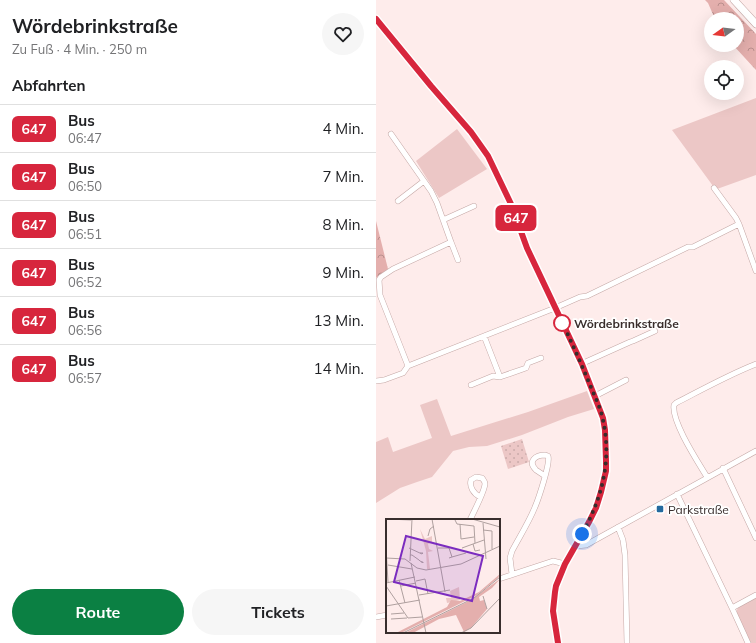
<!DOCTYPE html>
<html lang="de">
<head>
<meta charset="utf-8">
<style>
  :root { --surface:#fff; --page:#f6f6f6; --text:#202124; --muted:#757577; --line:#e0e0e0; --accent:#0b8043 }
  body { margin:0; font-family:Mulish,sans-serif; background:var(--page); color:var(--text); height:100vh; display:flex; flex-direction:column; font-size:15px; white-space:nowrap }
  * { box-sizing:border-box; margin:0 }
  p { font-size:13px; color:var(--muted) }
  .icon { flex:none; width:22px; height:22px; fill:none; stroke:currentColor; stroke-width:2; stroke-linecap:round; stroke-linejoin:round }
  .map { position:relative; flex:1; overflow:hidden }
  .drawer { display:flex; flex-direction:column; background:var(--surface); width:376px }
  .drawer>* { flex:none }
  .badge { padding:0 8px; border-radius:6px; font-size:14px; line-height:26px }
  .needle { width:26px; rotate:256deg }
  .fabs { position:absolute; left:328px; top:12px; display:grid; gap:8px }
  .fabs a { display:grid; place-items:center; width:40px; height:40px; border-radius:50%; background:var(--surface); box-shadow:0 4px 16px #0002; font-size:20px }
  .you { position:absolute; width:20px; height:20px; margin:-10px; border:3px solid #fff; border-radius:50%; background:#1a73e8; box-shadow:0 0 0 6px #1a73e833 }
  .map>.badge { position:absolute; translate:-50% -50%; box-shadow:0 0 0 2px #fff }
  h2 { padding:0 12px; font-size:15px; line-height:36px }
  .round { display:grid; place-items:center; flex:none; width:42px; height:42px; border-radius:21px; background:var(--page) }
  .headline { display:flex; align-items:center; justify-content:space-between; height:68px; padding:0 12px }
  h1 { font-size:19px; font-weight:700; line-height:30px }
  .primary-button { display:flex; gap:8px; margin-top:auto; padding:8px 12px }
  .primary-button a { flex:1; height:46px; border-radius:24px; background:var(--accent); color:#fff; font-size:16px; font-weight:700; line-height:46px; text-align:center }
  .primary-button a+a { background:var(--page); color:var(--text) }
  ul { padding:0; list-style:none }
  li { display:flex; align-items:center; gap:12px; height:48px; padding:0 12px; border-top:1px solid var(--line) }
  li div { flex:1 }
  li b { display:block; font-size:15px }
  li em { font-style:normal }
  li .badge { min-width:44px; font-weight:700; text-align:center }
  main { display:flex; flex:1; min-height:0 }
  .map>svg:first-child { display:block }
</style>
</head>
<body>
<main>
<section class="drawer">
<div class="headline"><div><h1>Wördebrinkstraße</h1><p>Zu Fuß · 4 Min. · 250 m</p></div><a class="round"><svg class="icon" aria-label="heart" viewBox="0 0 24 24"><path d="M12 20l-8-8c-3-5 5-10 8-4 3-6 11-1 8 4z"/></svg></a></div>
<h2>Abfahrten</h2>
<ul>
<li><span class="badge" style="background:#d7263d;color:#fff">647</span><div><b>Bus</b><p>06:47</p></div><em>4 Min.</em></li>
<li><span class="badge" style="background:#d7263d;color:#fff">647</span><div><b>Bus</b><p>06:50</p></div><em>7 Min.</em></li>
<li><span class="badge" style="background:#d7263d;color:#fff">647</span><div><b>Bus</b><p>06:51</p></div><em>8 Min.</em></li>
<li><span class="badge" style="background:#d7263d;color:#fff">647</span><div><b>Bus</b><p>06:52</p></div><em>9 Min.</em></li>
<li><span class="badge" style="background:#d7263d;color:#fff">647</span><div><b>Bus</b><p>06:56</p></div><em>13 Min.</em></li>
<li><span class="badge" style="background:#d7263d;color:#fff">647</span><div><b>Bus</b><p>06:57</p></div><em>14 Min.</em></li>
</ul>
<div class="primary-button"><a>Route</a><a>Tickets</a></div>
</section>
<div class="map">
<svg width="380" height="643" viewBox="0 0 380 643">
  <defs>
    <pattern id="forest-crowns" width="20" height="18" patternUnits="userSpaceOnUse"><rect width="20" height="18" fill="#e4afad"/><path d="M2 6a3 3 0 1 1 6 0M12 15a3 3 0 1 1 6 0" fill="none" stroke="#ba8f8d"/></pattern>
    <pattern id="park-dots" width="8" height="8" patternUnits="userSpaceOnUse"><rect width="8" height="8" fill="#ecc7c6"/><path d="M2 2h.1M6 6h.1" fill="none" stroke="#cbabaa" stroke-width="1.8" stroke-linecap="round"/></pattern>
  </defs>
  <rect width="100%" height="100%" fill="#feeceb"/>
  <path fill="#ecc7c6" d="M 380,98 L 380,175 L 341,189 L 337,186 L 296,130 Z
    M 81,129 L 111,169 L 63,198 L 40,161 Z
    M 211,391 L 218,409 L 192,417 L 146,435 L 111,446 L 93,447 L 77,451 L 56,477 L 41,482 L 24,488 L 0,503 L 0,442 L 12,437 L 17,452 L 56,438 L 44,405 L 61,399 L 75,436 L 152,412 Z
    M 380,598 L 380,643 L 375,643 L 361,614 L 361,610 L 363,606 Z"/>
  <path fill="url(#forest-crowns)" d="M 329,0 L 348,0 L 380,34 L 380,70 L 357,45 L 361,45 L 361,19 L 339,19 L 332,3 Z
    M 0,221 L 12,269 L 0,278 Z"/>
  <path fill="url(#park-dots)" d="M 146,439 L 153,462 L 132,469 L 125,446 Z"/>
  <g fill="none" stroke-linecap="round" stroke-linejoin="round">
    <defs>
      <path id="minor" d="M 0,19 L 55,86 L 95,132 L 112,156 L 135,204 L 151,248 L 205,364 L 227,418 L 229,430 L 230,461 L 230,471 L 225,492 L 220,508 L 213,523 L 189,564 L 180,586 L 179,592 L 177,611 L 182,643
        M 15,134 L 55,191 L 61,203 L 75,242
        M 338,188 L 360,218 L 363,224 L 380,271
        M 22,201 L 48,181
        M 67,220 L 98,206
        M 108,336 L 124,377
        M 205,364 L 254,342 L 257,341 L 279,331
        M 32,366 L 4,295 L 3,280 L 5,277 L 17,269 L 75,242 L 82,260
        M 0,381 L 8,380 L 27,373 L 32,366 L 179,308 L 204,297 L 211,296 L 312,247 L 317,247 L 363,224
        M 95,385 L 117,376 L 124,377 L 150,368 L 152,363 L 165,358
        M 219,396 L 250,380
        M 347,468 L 380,538
        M 331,477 C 322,462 295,421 298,405 L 300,403 C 327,389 352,375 380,364
        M 301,494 L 356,608 L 372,643
        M 94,520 C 98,511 108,493 109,484 C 109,481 108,481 106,478 L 100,477 L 95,480 C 93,487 98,494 104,497
        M 242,527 L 247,540 L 249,555 L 251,643
        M 200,546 L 210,545 L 380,451
        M 136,574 L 134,558 L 136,551 C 144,536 153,522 159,507 C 162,500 175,462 172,456 C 171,456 170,455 169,455 C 160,455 151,461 160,470 C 163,472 166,474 169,476
        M 123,579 L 177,561 L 189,564
        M 356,608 L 380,595
        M 0,617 L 11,615"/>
      <path id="secondary" d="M 358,0 L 380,24"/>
    </defs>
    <use href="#minor" stroke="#c4a7a5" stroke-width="6"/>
    <use href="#secondary" stroke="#c4a7a5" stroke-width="8"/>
    <use href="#minor" stroke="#fff" stroke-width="5"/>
    <use href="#secondary" stroke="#fff" stroke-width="7"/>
  </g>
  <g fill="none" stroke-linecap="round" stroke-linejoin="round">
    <defs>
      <path id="line" d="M 0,19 L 55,86 L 95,132 L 112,156 L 135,204 L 151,248 L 206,364 L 227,418 L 229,430 L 230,461 L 230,471 L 225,492 L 220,508 L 213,522 L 189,564 L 180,586 L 179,592 L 177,611 L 182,643"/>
    </defs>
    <use href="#line" stroke="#fff" stroke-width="9"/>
    <use href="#line" stroke="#d7263d" stroke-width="6"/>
    <path stroke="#382d2c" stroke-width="4" stroke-dasharray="0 7.2" d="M 186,323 L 186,322 C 197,345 207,368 217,392 C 221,401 225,410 227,420 C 236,461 226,498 206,534"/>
  </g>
  <circle fill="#fff" stroke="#d7263d" stroke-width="2" cx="186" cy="323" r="8"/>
  <rect fill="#246a9e" stroke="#fff" stroke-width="1.5" x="280" y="505" width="8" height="8" rx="2"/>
  <g text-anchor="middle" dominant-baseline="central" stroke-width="3.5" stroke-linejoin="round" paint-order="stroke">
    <g font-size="12" font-weight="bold" fill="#382d2c" stroke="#fff" text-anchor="start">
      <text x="198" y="323">Wördebrinkstraße</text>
    </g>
    <g font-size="12" fill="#382d2c" stroke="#fff" text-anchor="start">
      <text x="292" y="509">Parkstraße</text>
    </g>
  </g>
  <g transform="translate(10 519)">
    <rect width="114" height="114" fill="#feeceb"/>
    <path d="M 34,10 L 39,20 L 46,17 L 46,23 L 42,25 L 43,30 L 47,32 L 42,33 L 44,50 L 41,50 L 40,32 ZM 73,68 L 74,81 L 61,84 L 60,79 L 65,79 L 64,72 Z" fill="#ecc7c6"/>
    <path d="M 114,55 L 112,59 L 91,76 L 15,114 L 10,114 L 61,88 L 65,81 L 74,82 L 93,73 ZM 114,60 L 106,69 L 93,78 L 94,82 L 98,81 L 101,90 L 85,109 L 78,113 L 70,96 L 53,100 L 27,114 L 19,114 L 83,82 Z" fill="#e4afad"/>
    <path fill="none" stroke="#afa09f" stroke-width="1" d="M 2,0 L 25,1M 46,0 L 59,73M 86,0 L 114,8M 69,1 L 71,5 L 88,7 L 89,24M 97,4 L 100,40M 74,5 L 75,20 L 88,18M 97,11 L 106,12 L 106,30M 42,17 L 44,10 L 48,7M 87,25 L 89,32 L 94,31M 0,29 L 2,63M 23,29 L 36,35 L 37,34 L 34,34M 52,29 L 63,29 L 66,38 L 63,39M 76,29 L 98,21M 24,36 L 26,36 L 33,41 L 34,42 L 36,43 L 37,44 L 37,43 L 35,43M 66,38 L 80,34M 0,39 L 19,40 L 31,49 L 40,51 L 75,45 L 114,27M 24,42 L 26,0M 25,44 L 40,114M 2,46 L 26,50M 13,61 L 19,84M 30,62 L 39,60 L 42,75M 0,64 L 29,58M 0,67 L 22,99 L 36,98M 15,67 L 30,64M 33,76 L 64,71M 97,77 L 101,90M 0,87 L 34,81M 5,95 L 18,94M 5,100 L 21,99M 17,114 L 88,79 L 114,58M 75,114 L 85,109 L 114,79"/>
    <path fill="#7b2cbf" fill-opacity="0.15" stroke="#7b2cbf" stroke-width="2" d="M 20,17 L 97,37 L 86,82 L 8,63 Z"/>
    <rect width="114" height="114" fill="none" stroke="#382d2c" stroke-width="2"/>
  </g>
</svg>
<div class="fabs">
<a><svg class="needle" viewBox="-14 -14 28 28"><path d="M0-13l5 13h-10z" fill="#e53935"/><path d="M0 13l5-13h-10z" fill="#757577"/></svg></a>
<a><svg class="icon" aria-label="locate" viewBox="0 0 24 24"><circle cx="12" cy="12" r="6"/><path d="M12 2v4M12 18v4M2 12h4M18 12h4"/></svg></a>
</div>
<div class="you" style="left:206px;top:534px"></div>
<b class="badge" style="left:140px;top:218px;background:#d7263d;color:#fff">647</b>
</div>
</main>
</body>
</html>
